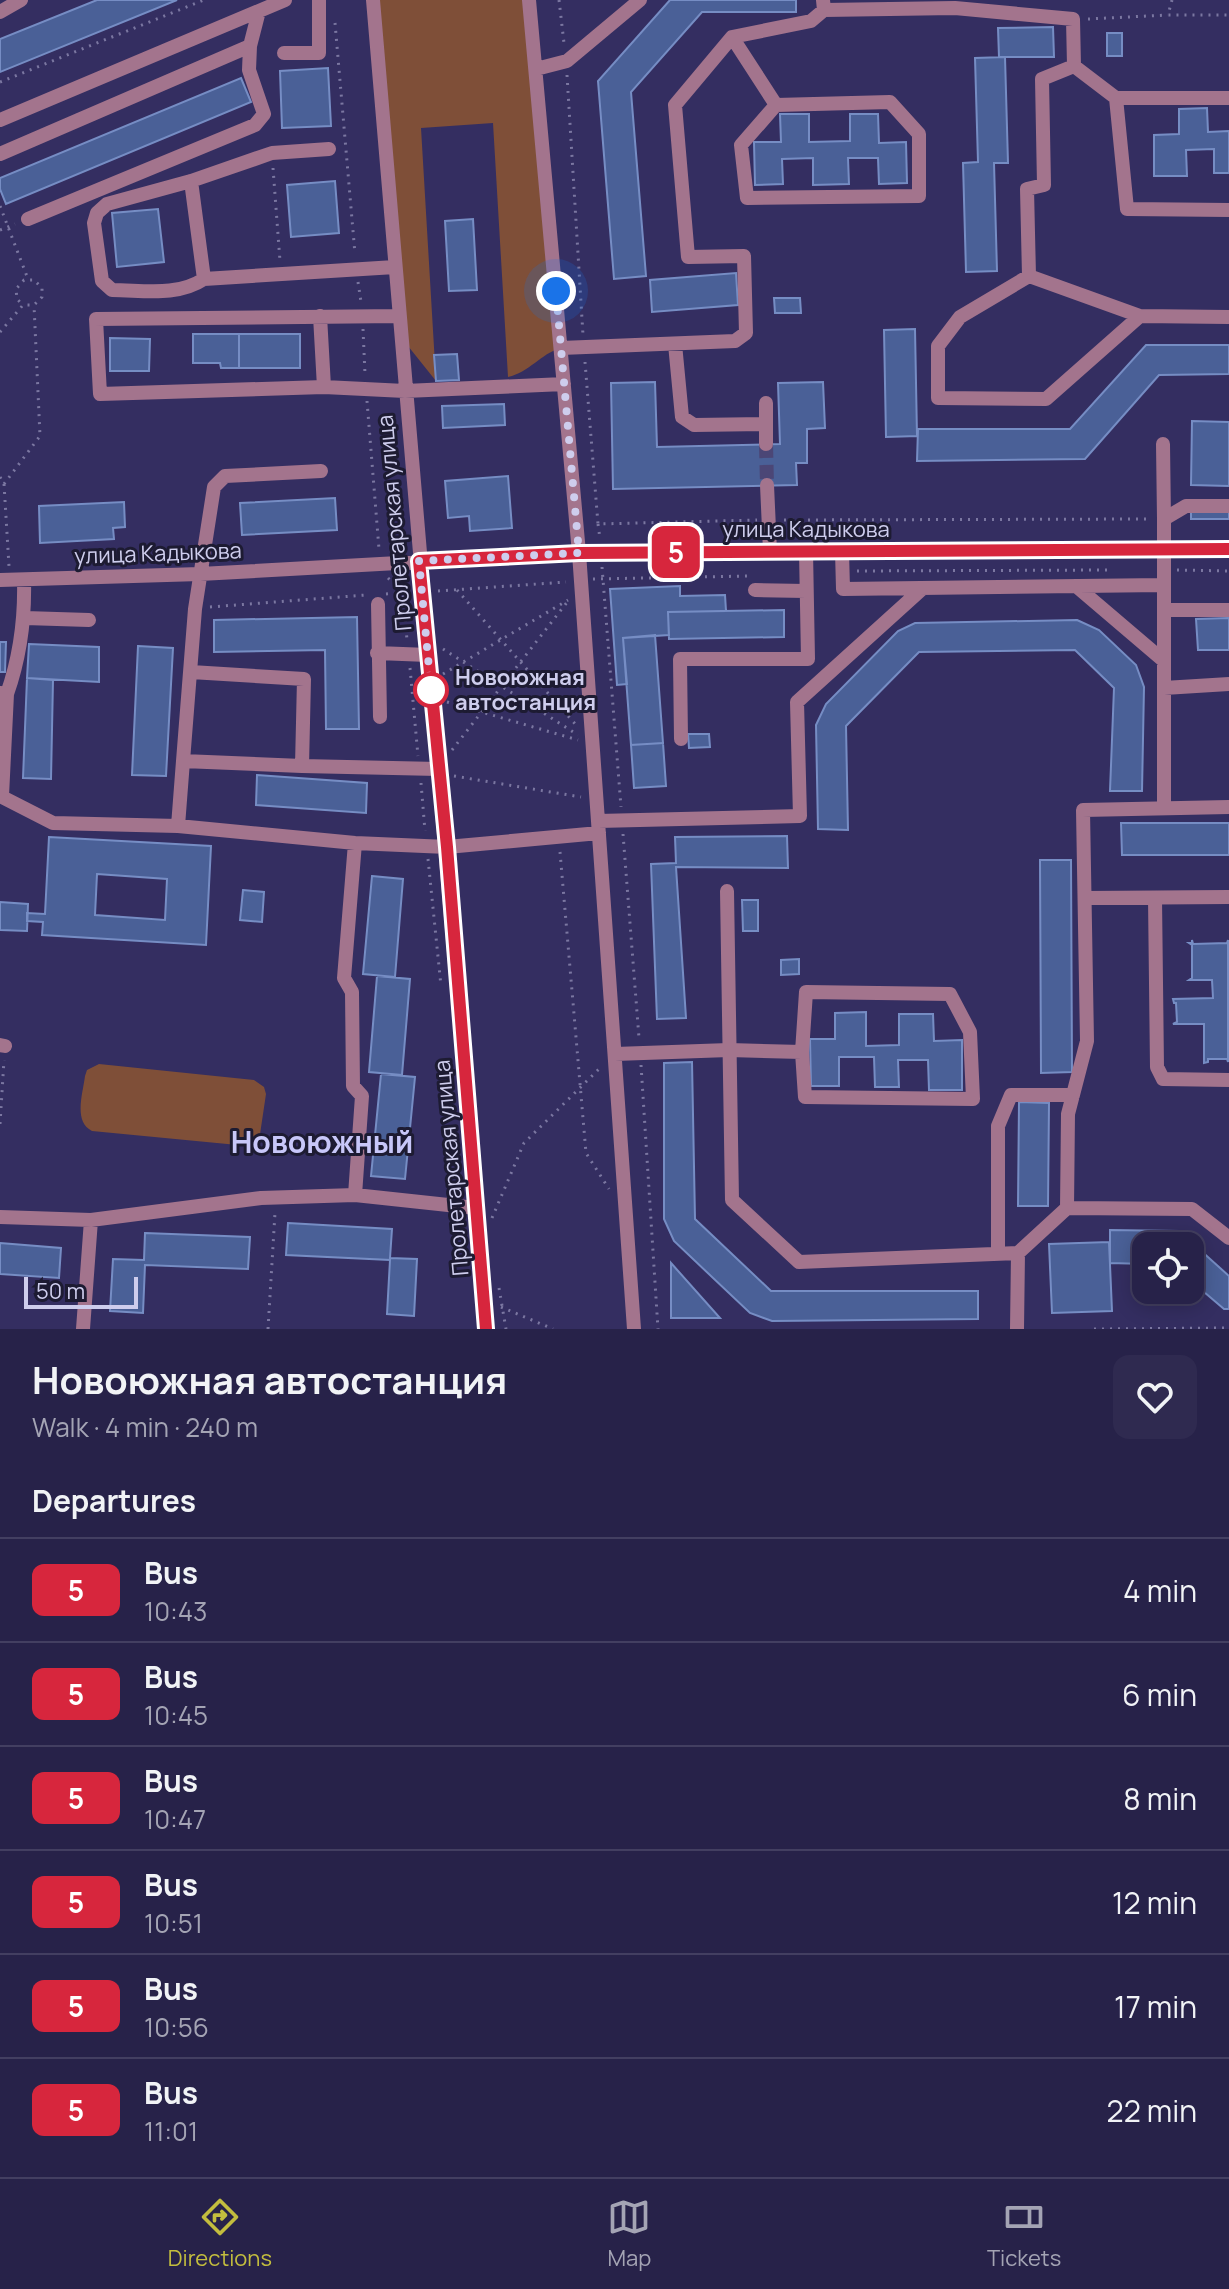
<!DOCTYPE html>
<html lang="en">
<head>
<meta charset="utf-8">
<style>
  :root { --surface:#272249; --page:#2f2a50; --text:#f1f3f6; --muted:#a4a4b4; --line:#433f61; --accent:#c3bd3e }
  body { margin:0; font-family:Manrope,sans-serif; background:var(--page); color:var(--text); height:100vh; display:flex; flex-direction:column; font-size:30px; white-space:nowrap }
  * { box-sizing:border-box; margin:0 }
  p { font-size:26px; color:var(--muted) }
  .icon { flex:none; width:44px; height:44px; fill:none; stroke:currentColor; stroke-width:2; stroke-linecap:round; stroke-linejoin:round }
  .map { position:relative; height:1329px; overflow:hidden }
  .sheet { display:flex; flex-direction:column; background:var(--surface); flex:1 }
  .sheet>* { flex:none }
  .badge { padding:0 16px; border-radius:12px; font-size:28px; line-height:52px }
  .tools { position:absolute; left:1132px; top:1232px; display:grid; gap:16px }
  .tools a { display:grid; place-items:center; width:72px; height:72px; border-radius:16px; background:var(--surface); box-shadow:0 4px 20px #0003,0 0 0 2px var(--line); font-size:40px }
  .scale { position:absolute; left:24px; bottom:20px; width:114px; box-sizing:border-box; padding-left:8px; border:4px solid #cecded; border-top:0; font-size:22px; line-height:28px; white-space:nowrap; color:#cecded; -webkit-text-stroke:6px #1d1b32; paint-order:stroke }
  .you { position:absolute; width:40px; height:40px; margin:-20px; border:6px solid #fff; border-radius:50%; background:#1a73e8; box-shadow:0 0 0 12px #1a73e833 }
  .map>.badge { position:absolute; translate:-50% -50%; box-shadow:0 0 0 4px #fff }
  h2 { padding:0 32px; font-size:30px; line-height:72px }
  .round { display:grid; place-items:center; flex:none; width:84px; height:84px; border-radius:16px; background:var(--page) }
  .summary { display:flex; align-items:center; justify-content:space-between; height:136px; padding:0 32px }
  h1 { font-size:38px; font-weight:700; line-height:60px }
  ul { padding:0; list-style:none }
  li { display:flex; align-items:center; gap:24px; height:104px; padding:0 32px; border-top:2px solid var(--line) }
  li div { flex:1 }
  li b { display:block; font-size:30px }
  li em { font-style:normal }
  li .badge { min-width:88px; font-weight:700; text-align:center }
  .tabs { display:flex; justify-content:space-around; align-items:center; height:112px; border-top:2px solid var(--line); background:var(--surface); font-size:22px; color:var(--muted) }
  .tabs a { display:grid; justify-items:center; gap:4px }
  .tabs .current { color:var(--accent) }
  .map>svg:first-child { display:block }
</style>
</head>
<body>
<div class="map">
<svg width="1229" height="1329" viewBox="0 0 1229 1329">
  <rect width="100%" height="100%" fill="#342e61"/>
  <path fill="#7f4f38" d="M 373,0 L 529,0 L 561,348 C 540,354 530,372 508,377 L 493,123 L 421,128 L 436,381 L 400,336 Z
    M 99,1064 L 254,1080 L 264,1087 L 266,1094 L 259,1141 L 248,1146 L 92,1131 C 73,1122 83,1093 85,1076 L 87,1070 Z"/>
  <path fill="#4a6097" stroke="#768dc4" stroke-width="2" fill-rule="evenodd" d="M 97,0 L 177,0 L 0,72 L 0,39 Z
    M 670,0 L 796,0 L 796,12 L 702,12 L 631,92 L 646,276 L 614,279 L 598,81 Z
    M 1053,27 L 1054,57 L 999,57 L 998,28 Z
    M 1107,33 L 1122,33 L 1122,56 L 1107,56 Z
    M 1005,57 L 1008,163 L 994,163 L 997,271 L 966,272 L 963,163 L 978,162 L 975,58 Z
    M 328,68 L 331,126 L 282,128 L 280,71 Z
    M 241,78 L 251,102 L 6,204 L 0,189 L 0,178 Z
    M 1207,108 L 1208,132 L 1229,131 L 1229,173 L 1214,173 L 1214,149 L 1186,150 L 1187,176 L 1154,176 L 1154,135 L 1179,134 L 1179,109 Z
    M 780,114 L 809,114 L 809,142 L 850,141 L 850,114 L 878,114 L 879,143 L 906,142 L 907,183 L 879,184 L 878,158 L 848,158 L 849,184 L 813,185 L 813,158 L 782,159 L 783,184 L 755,185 L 754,142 L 781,142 Z
    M 335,181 L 339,233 L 291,237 L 287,185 Z
    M 158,209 L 164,262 L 117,267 L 112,213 Z
    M 473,219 L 477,290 L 449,291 L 445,221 Z
    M 736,273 L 738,305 L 652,312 L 650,280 Z
    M 774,298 L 800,298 L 801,313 L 775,313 Z
    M 915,329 L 917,436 L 886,437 L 884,330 Z
    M 193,334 L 239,334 L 239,368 L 221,368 L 220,363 L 193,363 Z
    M 239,334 L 300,334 L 300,368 L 239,368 Z
    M 110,338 L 150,339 L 149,371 L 110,371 Z
    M 1146,345 L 1229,345 L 1229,374 L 1159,375 L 1085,459 L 917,461 L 918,429 L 1070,429 Z
    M 457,354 L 459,380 L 436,381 L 434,355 Z
    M 655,382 L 657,447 L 780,444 L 778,383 L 823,382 L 825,428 L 807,429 L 807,463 L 796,463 L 797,485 L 613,489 L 611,383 Z
    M 504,404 L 505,425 L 443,428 L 442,406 Z
    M 1192,421 L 1229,422 L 1229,486 L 1191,485 Z
    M 508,476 L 512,528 L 470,531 L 469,516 L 448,518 L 445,481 Z
    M 335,498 L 337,530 L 242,535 L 240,503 Z
    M 124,502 L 125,527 L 113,528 L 114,539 L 40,543 L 39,506 Z
    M 1191,510 L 1229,510 L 1229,519 L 1191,519 Z
    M 680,586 L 680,596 L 725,595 L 726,611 L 668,612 L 669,635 L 623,638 L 627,684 L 617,685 L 610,589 Z
    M 784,610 L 784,637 L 669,639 L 668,612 Z
    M 357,617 L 359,729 L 326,729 L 325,650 L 214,652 L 214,620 Z
    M 1229,618 L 1229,650 L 1198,650 L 1196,619 Z
    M 1077,620 L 1099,630 L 1136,665 L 1144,687 L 1142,791 L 1110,791 L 1114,688 L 1075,650 L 919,652 L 846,726 L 848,830 L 818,829 L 816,725 L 826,704 L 898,631 L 915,623 Z
    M 655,635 L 663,743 L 631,745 L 623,638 Z
    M 0,642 L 6,642 L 5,672 L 0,672 Z
    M 29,644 L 99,647 L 99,682 L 27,678 Z
    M 138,646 L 173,648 L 166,776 L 132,775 Z
    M 27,678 L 53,680 L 51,779 L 23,778 Z
    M 688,734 L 709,734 L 710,747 L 689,748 Z
    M 663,743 L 666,786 L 634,788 L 631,745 Z
    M 257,775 L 367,783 L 366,813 L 256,805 Z
    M 1121,823 L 1229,823 L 1229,855 L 1122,855 Z
    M 787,836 L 788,868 L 676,867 L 686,1018 L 657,1019 L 651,864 L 676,863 L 675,837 Z
    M 49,837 L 211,846 L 206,945 L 42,935 L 43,922 L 27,921 L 27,913 L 45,914 ZM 97,874 L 167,879 L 165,920 L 95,915 Z
    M 1040,860 L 1071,860 L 1072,1072 L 1041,1073 Z
    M 372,876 L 403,879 L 395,977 L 363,974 Z
    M 243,890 L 264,892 L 262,922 L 240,920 Z
    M 742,900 L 758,900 L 758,931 L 743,931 Z
    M 0,902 L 28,904 L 27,931 L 0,930 Z
    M 1192,940 L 1193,944 L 1227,943 L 1228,940 L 1228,1062 L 1227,1059 L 1208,1059 L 1208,1062 L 1204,1063 L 1204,1024 L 1173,1024 L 1177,1022 L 1176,1003 L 1174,1003 L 1173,999 L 1213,998 L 1212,980 L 1189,980 L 1192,978 L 1192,945 L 1189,943 L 1192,943 Z
    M 799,959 L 799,974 L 781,975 L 781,960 Z
    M 377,976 L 410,979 L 402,1075 L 369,1072 Z
    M 866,1012 L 866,1046 L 899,1045 L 899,1014 L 933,1014 L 934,1041 L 962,1040 L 962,1090 L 929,1090 L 928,1060 L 898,1060 L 899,1087 L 875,1087 L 874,1057 L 839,1057 L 839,1086 L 811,1086 L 810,1039 L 835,1039 L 835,1013 Z
    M 692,1062 L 695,1219 L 771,1291 L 978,1291 L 978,1319 L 772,1321 L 750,1313 L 674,1241 L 664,1219 L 664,1063 Z
    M 381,1074 L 415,1077 L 405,1179 L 371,1176 Z
    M 1019,1102 L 1049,1103 L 1048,1206 L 1018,1206 Z
    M 288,1223 L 392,1229 L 390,1258 L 417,1259 L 414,1316 L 387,1314 L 390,1260 L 286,1255 Z
    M 1110,1230 L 1179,1231 L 1229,1276 L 1229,1309 L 1224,1309 L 1190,1280 L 1190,1246 L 1146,1246 L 1146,1264 L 1110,1263 Z
    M 145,1233 L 250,1237 L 248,1269 L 145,1265 L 143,1313 L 110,1311 L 113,1259 L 144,1260 Z
    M 1109,1242 L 1112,1311 L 1052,1313 L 1049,1244 Z
    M 0,1243 L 61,1248 L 59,1278 L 0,1274 Z
    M 671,1263 L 720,1318 L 671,1318 Z"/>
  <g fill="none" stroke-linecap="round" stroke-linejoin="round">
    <path stroke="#4b4676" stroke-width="14" stroke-dasharray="14 7" stroke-linecap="butt" d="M 766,444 L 767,485"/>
    <path stroke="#7b77a1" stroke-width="3" stroke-dasharray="2 6" stroke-linecap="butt" d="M 559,0 L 564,43
      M 1172,0 L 1168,15 L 1229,15
      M 1088,19 L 1168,15
      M 335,23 L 355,254
      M 567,75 L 583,335
      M 0,82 L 204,0
      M 273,168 L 280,261
      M 0,206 L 28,279
      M 0,230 L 15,224
      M 358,282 L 361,302
      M 363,329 L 365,374
      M 0,332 L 23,305 L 34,305 L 42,297 L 42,288 L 34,280 L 24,280 L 16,289 L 17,299 L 23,305
      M 585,362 L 598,524 L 757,520
      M 367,401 L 379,549
      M 0,477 L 4,484 L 40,436 L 34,305
      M 4,484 L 9,566
      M 784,520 L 1149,519
      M 598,524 L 600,539
      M 602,567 L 621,807
      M 1177,570 L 1229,571
      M 857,571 L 1109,570
      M 388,578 L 403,592 L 407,640
      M 593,579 L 750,576
      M 457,590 L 577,726
      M 438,591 L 566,582
      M 386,594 L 410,592
      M 210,607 L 366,595
      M 443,649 L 578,735
      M 410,668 L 418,756
      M 443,674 L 568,600
      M 447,702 L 578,740
      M 452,750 L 568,601
      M 454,776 L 581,797
      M 421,783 L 425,831
      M 623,834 L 639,1038
      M 560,852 L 586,1153 L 609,1189
      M 428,859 L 441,986
      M 641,1065 L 658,1329
      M 0,1124 L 4,1060
      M 492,1218 L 524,1143 L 600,1068
      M 499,1288 L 506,1329
      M 501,1307 L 553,1329
      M 268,1329 L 275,1213
      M 1094,1329 L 1229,1328"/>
    <path stroke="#a3748d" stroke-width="14" d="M 373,0 L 486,1329
      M 529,0 L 579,553 L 634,1329
      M 823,0 L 824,10 L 955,8 L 1073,19 L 1074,66 L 1042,79 L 1044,185 L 1027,189 L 1029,276 L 960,317 L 938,346 L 938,398 L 1046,399 L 1140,316 L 1229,317
      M 0,12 L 21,0
      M 732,37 L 776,105 L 890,102 L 919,134 L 919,196 L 747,198 L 741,145 L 776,105
      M 284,53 L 319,53 L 319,0
      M 1074,66 L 1116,98 L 1229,98
      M 536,69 L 567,61 L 640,0
      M 1116,98 L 1127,209 L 1229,210
      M 0,120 L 285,0
      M 0,154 L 250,46 L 259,11
      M 191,181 L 204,279 C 177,297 143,290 112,290 L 102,281 L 94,223 L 97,213 L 107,204 L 191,181 L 272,153 L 329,149
      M 28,219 L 255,125 L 264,114 L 249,70 L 250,46
      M 1029,276 L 1140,316
      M 204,279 L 395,267
      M 320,316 L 324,387
      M 399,316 L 96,319 L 100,394 L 324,387 L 405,391 L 564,384
      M 675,344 L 682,417 L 694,425 L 766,424
      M 561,348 L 735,341 L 746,333 L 744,256 L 688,257 L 675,105 L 732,37 L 811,21 L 824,10
      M 766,403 L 766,444
      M 1163,444 L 1164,519
      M 767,485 L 770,551
      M 842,551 L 843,589 L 1163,585
      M 0,580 L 200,574 L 579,553 L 1229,549
      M 1076,586 L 1164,661 L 1164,688
      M 755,590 L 806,591
      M 378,604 L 380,717
      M 1164,610 L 1229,610
      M 25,618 L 89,620
      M 377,653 L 428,655
      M 1164,661 L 1164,519 L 1186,506 L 1229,506
      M 0,693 L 7,694 L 2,796
      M 7,694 C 20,657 25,619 24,580
      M 681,739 L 680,659 L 808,659 L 806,551
      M 183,761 L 195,609 L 214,487 L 225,476 L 321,471
      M 302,766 L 438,769
      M 0,796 L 53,823 L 178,826 L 355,843 L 447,847 L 599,833
      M 1164,808 L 1164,688 L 1229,684
      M 598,821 L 800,816 L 797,702 L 923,588
      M 178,826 L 183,761 L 302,766 L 304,679 L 191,672
      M 727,891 L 732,1200 L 799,1262 L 1018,1253 L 1017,1329
      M 1085,898 L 1229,897
      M 1155,898 L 1157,1067 L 1163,1079 L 1229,1080
      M 806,992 L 950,994 L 970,1032 L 973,1099 L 805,1097 L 802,1052 Z
      M 0,1045 L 5,1046
      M 615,1054 L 729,1050 L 802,1052
      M 355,1195 L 476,1208
      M 1067,1208 L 1192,1209 L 1229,1238
      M 0,1217 L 91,1220 L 261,1198 L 355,1195 L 362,1096 L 353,1086 L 352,992 L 344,978 L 355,843
      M 1018,1253 L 1067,1208 L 1068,1114 L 1087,1041 L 1083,810 L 1229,807
      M 998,1254 L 998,1126 L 1011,1095 L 1073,1095
      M 83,1329 L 91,1220"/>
  </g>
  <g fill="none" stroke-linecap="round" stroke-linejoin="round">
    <defs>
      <path id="line" d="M 486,1329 L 447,847 L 419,561 L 579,553 L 1229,549"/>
    </defs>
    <use href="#line" stroke="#fff" stroke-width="18"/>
    <use href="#line" stroke="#d7263d" stroke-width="12"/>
    <path stroke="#cecded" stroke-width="8" stroke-dasharray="0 14.4" d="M 431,690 L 419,561 L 579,553 L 556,291"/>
  </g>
  <circle fill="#fff" stroke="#d7263d" stroke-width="4" cx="431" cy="690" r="16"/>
  <g text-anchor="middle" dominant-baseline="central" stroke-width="6" stroke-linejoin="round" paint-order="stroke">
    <g font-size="22" fill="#cecded" stroke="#1d1b32">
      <text transform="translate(394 523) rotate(-95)">Пролетарская улица</text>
      <text x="806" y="529">улица Кадыкова</text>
      <text transform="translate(158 553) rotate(-2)">улица Кадыкова</text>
      <text transform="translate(451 1168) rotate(-95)">Пролетарская улица</text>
    </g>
    <g font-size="22" font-weight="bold" fill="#cecded" stroke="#1d1b32" text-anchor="start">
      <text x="455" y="677">Новоюжная<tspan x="455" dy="25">автостанция</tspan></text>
    </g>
    <g font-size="30" font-weight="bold" fill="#c8c7f9" stroke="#1d1b32">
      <text x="322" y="1141">Новоюжный</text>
    </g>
  </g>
</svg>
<div class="tools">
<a><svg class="icon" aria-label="locate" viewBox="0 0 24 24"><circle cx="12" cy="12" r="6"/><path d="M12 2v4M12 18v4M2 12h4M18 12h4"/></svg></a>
</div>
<div class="scale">50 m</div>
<div class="you" style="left:556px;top:291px"></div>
<b class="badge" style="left:676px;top:552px;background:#d7263d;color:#fff">5</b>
</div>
<section class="sheet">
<div class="summary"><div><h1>Новоюжная автостанция</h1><p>Walk · 4 min · 240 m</p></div><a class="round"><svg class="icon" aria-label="heart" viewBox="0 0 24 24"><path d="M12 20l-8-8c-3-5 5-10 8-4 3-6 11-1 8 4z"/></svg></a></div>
<h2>Departures</h2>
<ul>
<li><span class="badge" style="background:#d7263d;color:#fff">5</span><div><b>Bus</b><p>10:43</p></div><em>4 min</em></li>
<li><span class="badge" style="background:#d7263d;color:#fff">5</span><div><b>Bus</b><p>10:45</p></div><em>6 min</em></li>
<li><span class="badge" style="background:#d7263d;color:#fff">5</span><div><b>Bus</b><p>10:47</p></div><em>8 min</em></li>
<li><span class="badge" style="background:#d7263d;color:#fff">5</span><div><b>Bus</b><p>10:51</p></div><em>12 min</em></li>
<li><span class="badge" style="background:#d7263d;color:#fff">5</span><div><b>Bus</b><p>10:56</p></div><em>17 min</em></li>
<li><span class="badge" style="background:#d7263d;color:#fff">5</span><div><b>Bus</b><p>11:01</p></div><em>22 min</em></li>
</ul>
</section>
<nav class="tabs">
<a class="current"><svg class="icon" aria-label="directions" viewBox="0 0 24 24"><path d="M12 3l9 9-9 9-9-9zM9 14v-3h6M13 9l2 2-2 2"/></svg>Directions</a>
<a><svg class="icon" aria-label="map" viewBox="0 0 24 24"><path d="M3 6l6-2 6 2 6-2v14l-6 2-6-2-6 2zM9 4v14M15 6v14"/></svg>Map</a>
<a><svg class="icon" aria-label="tickets" viewBox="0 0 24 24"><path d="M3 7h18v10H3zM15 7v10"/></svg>Tickets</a>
</nav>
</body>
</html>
